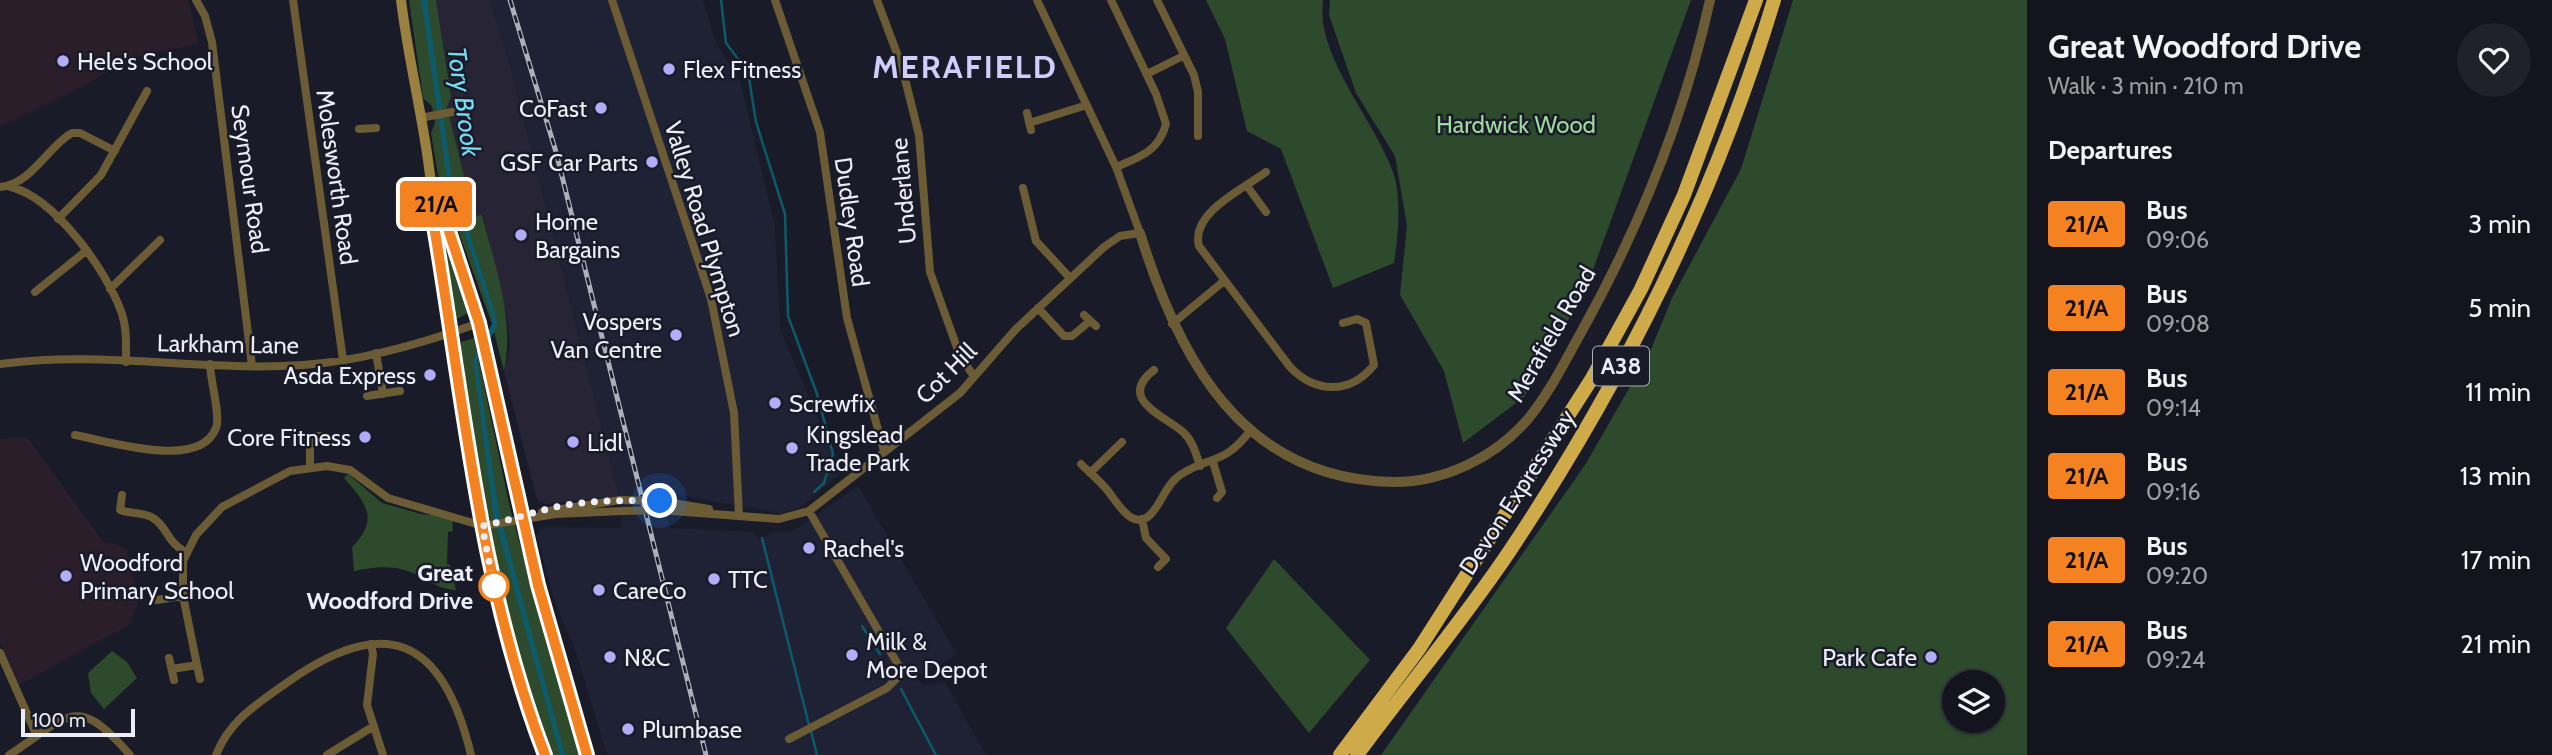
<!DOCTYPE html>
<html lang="en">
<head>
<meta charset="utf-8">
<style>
  :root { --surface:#13141e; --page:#20212b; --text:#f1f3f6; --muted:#9d9ea4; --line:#32333c }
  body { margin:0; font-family:Cabin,sans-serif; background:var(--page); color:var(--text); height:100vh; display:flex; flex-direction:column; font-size:26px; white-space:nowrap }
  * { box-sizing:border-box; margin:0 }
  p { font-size:23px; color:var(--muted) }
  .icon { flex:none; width:38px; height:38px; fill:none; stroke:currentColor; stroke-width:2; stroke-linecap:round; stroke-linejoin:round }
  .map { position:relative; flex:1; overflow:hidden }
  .drawer { display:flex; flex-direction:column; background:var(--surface); width:525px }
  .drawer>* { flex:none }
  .badge { padding:0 14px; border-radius:5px; font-size:24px; line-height:46px }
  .controls { position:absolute; left:1942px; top:670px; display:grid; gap:14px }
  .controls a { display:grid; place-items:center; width:63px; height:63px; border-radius:50%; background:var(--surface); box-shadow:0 2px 5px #0004,0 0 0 2px var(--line); font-size:35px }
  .scale { position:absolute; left:21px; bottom:18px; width:114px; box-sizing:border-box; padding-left:7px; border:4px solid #eceef7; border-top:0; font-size:19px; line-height:24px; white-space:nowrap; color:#eceef7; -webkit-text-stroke:5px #191b28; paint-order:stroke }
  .you { position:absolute; width:35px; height:35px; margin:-18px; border:5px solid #fff; border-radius:50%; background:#1a73e8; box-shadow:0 0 0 10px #1a73e833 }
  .map>.badge { position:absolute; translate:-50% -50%; box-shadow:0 0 0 4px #fff }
  h2 { padding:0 21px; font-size:26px; line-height:63px }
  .round { display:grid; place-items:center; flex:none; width:74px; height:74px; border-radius:37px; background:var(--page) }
  .summary { display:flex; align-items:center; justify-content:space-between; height:119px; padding:0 21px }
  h1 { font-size:33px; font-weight:700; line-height:52px }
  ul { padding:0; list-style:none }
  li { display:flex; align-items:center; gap:21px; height:84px; padding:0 21px }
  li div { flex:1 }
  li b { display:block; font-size:26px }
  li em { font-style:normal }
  li .badge { min-width:77px; font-weight:700; text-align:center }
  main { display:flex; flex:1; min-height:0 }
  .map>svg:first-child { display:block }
</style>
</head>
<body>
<main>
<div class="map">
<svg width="2027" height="755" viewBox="0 0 2027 755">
  <rect width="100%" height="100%" fill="#191b28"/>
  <path fill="#272535" d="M 436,0 L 490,0 L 511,68 L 619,496 L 544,504 L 537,500 L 504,371 L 510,346 L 507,317 L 483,215 L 474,216 L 447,106 L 451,96 Z"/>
  <path fill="#1f2235" d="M 490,0 L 703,0 L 716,43 L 740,81 L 775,226 L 780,329 L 841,473 L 798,509 L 779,513 L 662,492 L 670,528 L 754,532 L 758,540 L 775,531 L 793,531 L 858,486 L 957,655 L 915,677 L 924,685 L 945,682 L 986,755 L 607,755 L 576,652 L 554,600 L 537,537 L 540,530 L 546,527 L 622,528 L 619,496 L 511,68 Z"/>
  <path fill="#2a1e2b" d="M 0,0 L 188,0 L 199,44 L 130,57 L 88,84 L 0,127 Z
    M 27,437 L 102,540 L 127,549 L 138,603 L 129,625 L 18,685 L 0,643 L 0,439 Z"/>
  <path fill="#2d4a2d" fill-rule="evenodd" d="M 409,0 L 436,0 L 451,96 L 447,107 L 474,216 L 482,215 C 495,266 515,319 504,371 L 492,324 L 438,175 L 431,133 L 435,123 L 432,106 L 423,98 Z
    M 1206,0 L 1323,0 C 1315,56 1375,120 1393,172 C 1402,199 1398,236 1394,263 L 1333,288 L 1281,149 L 1247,131 L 1225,39 Z
    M 1330,0 L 1691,0 L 1586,289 L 1524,397 L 1463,443 L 1444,371 L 1400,295 L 1407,225 L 1395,156 L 1356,93 L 1329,15 Z
    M 1793,0 L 2027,0 L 2027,755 L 1381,755 L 1585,465 L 1650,352 L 1672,298 L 1741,169 ZM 1955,682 L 1993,682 L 1993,721 L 1955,721 Z
    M 445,238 L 470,312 L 455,320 L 442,240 Z
    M 474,338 L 510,508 L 579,755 L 550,755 L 526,685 L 493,546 L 490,516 L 486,515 L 460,346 L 461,342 Z
    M 348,474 L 382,503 L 421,514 L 452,517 L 453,531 L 448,532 L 447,564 L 450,565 L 456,590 C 435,589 423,575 404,570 C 387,565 370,568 354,571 L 352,547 C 380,519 366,503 344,478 Z
    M 1274,559 L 1370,660 L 1309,733 L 1226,628 Z
    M 112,651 L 127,662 L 137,678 L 104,709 L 91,693 L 88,673 Z"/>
  <path fill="#0d5a6a" d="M 421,0 L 427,0 L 452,179 L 496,316 L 497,327 L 477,361 L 499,512 L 565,755 L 560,755 L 493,513 L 473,360 L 492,324 L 492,317 L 447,180 Z"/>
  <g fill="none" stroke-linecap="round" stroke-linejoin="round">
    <path stroke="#0d5a6a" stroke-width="2.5" d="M 721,0 L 726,43 L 748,72 L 756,122 L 785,214 L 788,316 L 817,394 L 833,454 L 824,483 L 814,492
      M 762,538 L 809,725
      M 862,626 L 880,654
      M 901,689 L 936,755
      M 811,731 L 817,755"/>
    <path stroke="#6c5c35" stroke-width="8" d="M 196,0 L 205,16 L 212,42 L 252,366
      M 293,0 L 343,360
      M 612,0 L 711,299 L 734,413 L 739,516
      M 775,0 L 820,132 L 847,318 L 884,451
      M 877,0 L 902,67 L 919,135 L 930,272 L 960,356 L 973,375
      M 1111,0 L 1156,94 L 1166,124 C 1159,151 1140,157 1116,167
      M 1157,0 L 1194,75 L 1198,92 L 1198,136
      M 1147,74 L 1183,56
      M 1027,113 L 1031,130
      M 420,118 L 463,110
      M 1029,123 L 1087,105
      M 359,129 L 376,128
      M 1266,172 C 1243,189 1190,213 1199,246 L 1290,367 C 1315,393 1350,395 1374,365 L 1366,323 L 1357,319 L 1343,323
      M 1247,186 L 1266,212
      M 0,187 C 31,185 49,145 72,133 L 80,133 L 115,151
      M 11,187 C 55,198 108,272 122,314 C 127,329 126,345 126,362
      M 1023,188 L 1036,241 L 1070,278
      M 58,219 L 101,175 L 147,91
      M 110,289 L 160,240
      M 35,292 L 86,251
      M 1038,308 L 1064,336 L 1072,336 L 1090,321
      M 1084,315 L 1096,326
      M 1172,324 L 1224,281
      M 376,353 L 383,394
      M 0,364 C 101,350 203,372 303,365 C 363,361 424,343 479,323
      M 1154,370 C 1116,399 1165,416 1183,432 C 1193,441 1196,454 1200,466
      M 367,396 L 400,391
      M 75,435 C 108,441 200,471 216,428 C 221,415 210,380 210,364
      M 292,436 L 322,436
      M 310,436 L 310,467
      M 1213,462 L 1222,492 L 1217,498
      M 1081,464 C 1090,473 1100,481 1108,491 C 1118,504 1136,537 1155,509 C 1163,498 1168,483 1180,475 C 1212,454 1222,467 1251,430
      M 1090,473 L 1122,442
      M 122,495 L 120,510 C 131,514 144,512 153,518 C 168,527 166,542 187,553
      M 660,501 L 709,509
      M 660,510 L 779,519 L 809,511 L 960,393 L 1016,329 L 1104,247 L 1120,236 L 1140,233 L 1116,167 L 1037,0
      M 542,512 L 620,500
      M 1142,519 L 1146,538 L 1166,559 L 1158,567
      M 157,600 L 183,596
      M 371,644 L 373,654 L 367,705 L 383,755
      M 0,653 L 37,736
      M 169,658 L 174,680
      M 197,665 L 200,679
      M 172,669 L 197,665 L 183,596 L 183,561 L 196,535 L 222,507 L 290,471 L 327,466 L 350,470 L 388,498 L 483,526 L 555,514 L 623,511
      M 789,739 L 887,688 L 898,677 L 900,668 L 809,511
      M 9,755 C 68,717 75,691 130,755
      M 216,755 C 230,720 256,705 285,684 C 385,612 443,637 471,755
      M 327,755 L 374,726"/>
    <path stroke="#6c5c35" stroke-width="10" d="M 1140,233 C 1179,360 1243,480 1394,482 C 1445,482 1495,457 1528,419 C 1548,395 1563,365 1578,338 C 1637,233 1684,118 1710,0"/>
    <path stroke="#9a813f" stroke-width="10" d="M 401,0 C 410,75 432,150 434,226 C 464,403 480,586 545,755
      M 435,202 L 445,219 L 479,323 L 538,585 L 587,755"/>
    <path stroke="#cfaa48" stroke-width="14" d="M 1340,755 L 1419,649 L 1591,380 L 1641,289 L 1684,195 L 1756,0
      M 1357,755 C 1407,687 1462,622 1509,552 C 1623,381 1715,197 1774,0"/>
    <defs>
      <path id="rail" d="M 510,0 L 556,152 L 706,755"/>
    </defs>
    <use href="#rail" stroke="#adafba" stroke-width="5"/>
    <use href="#rail" stroke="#191b28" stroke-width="2.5" stroke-dasharray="8" stroke-linecap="butt"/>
    <path stroke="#6c5c35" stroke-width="8" d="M 620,500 L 660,501
      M 623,511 L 660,510"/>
  </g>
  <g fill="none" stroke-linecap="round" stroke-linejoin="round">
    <defs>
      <path id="line" d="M 545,755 C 480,586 464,404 434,226 L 433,200 L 445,219 L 479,323 L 538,585 L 587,755"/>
    </defs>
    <use href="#line" stroke="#fff" stroke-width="16"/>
    <use href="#line" stroke="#f58220" stroke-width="10"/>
    <path stroke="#eceef7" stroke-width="7" stroke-dasharray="0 12.6" d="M 494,586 L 482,526 C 506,521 528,514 551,508 C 586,500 624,500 660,501"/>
  </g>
  <g fill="#b2adf9" stroke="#191b28" stroke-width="2.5">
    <circle cx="63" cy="61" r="7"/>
    <circle cx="669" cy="69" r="7"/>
    <circle cx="601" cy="108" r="7"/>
    <circle cx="652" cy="162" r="7"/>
    <circle cx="521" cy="235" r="7"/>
    <circle cx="676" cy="335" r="7"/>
    <circle cx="430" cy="375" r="7"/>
    <circle cx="775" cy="403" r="7"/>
    <circle cx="365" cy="437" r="7"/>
    <circle cx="573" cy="442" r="7"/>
    <circle cx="792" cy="448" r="7"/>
    <circle cx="809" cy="548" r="7"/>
    <circle cx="66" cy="576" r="7"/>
    <circle cx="714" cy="579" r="7"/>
    <circle cx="599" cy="590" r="7"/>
    <circle cx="852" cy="655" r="7"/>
    <circle cx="610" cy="657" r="7"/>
    <circle cx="1931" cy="657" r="7"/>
    <circle cx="628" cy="729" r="7"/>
  </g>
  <circle fill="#fff" stroke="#f58220" stroke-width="3.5" cx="494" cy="586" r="14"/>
  <g text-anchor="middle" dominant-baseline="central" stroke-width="5" stroke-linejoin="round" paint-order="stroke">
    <rect fill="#191b28" stroke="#adafb9" stroke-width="2" x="1593" y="346.5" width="56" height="39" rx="5"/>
    <g font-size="23" font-weight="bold" fill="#eceef7">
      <text x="1621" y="366">A38</text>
    </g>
    <g font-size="24" fill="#eceef7" stroke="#191b28" text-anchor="start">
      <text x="77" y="61">Hele's School</text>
      <text x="683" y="69">Flex Fitness</text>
      <text x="587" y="108" text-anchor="end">CoFast</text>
      <text x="638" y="162" text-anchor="end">GSF Car Parts</text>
      <text x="535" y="221">Home<tspan x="535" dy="28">Bargains</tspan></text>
      <text x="662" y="321" text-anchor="end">Vospers<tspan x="662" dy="28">Van Centre</tspan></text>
      <text x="416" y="375" text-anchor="end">Asda Express</text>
      <text x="789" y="403">Screwfix</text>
      <text x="806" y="434">Kingslead<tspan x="806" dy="28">Trade Park</tspan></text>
      <text x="351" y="437" text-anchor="end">Core Fitness</text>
      <text x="587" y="442">Lidl</text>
      <text x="823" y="548">Rachel's</text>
      <text x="80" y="562">Woodford<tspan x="80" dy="28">Primary School</tspan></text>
      <text x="728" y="579">TTC</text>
      <text x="613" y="590">CareCo</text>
      <text x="866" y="641">Milk &amp;<tspan x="866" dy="28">More Depot</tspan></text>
      <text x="624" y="657">N&amp;C</text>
      <text x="1917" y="657" text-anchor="end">Park Cafe</text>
      <text x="642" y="729">Plumbase</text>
    </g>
    <g font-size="24" fill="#9ed99d" stroke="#191b28">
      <text x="1516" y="124">Hardwick Wood</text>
    </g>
    <g font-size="24" fill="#eceef7" stroke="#191b28">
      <text transform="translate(337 177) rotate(82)">Molesworth Road</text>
      <text transform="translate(250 179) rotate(82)">Seymour Road</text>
      <text transform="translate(903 191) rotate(-95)">Underlane</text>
      <text transform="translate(852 222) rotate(82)">Dudley Road</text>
      <text transform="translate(705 229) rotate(73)">Valley Road Plympton</text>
      <text transform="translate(1551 334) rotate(-60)">Merafield Road</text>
      <text transform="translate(228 344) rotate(1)">Larkham Lane</text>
      <text transform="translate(946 373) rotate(-45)">Cot Hill</text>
      <text transform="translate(1517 492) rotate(-57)">Devon Expressway</text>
    </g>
    <g font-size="24" font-weight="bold" fill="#eceef7" stroke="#191b28" text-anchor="end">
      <text x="473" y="572">Great<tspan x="473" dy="28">Woodford Drive</tspan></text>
    </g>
    <g font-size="26" font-style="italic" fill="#74dbf5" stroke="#191b28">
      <text transform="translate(464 102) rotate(82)">Tory Brook</text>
    </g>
    <g font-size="32" font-weight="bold" letter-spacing="2" fill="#cfcdf9" stroke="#191b28">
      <text x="965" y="66">MERAFIELD</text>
    </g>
  </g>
</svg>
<div class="controls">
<a><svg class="icon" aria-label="layers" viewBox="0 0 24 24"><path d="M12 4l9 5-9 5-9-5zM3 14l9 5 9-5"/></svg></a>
</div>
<div class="scale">100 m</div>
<div class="you" style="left:660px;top:501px"></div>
<b class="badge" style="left:436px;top:204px;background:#f58220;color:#111">21/A</b>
</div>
<section class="drawer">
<div class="summary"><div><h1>Great Woodford Drive</h1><p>Walk · 3 min · 210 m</p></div><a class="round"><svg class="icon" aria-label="heart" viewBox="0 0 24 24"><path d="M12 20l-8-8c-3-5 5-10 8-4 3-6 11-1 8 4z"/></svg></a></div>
<h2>Departures</h2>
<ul>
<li><span class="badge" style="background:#f58220;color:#111">21/A</span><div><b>Bus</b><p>09:06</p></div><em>3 min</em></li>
<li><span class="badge" style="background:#f58220;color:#111">21/A</span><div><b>Bus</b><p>09:08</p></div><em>5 min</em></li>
<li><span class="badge" style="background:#f58220;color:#111">21/A</span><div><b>Bus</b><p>09:14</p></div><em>11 min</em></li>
<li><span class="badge" style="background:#f58220;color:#111">21/A</span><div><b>Bus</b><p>09:16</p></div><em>13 min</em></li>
<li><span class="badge" style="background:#f58220;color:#111">21/A</span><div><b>Bus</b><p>09:20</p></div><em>17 min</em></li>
<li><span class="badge" style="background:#f58220;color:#111">21/A</span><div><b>Bus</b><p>09:24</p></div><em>21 min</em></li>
</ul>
</section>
</main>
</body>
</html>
